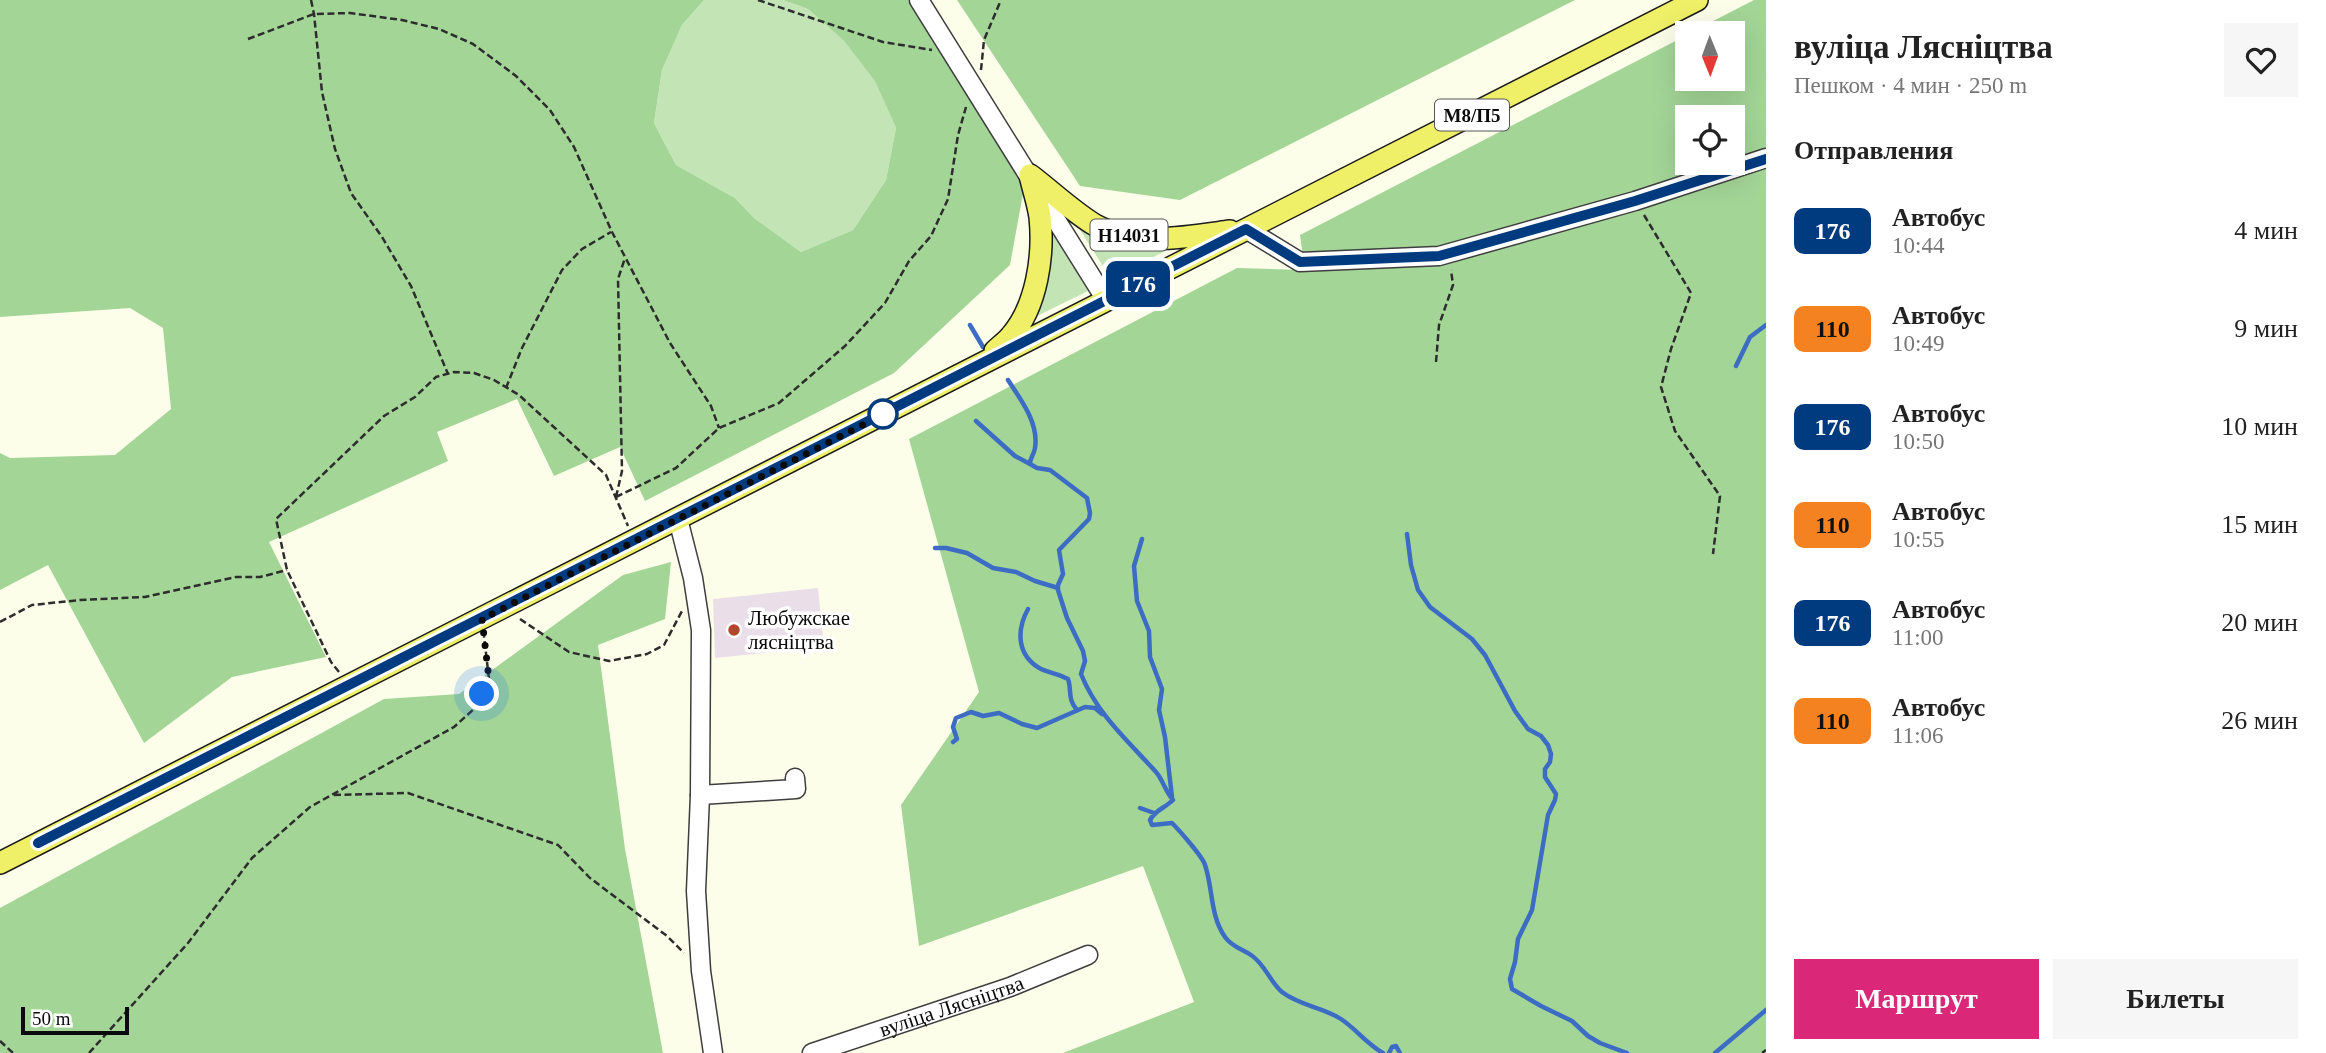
<!DOCTYPE html>
<html lang="ru">
<head>
<meta charset="utf-8">
<style>
  :root { --surface:#fff; --page:#f6f6f6; --text:#222; --muted:#767676; --accent:#db2777 }
  body { margin:0; font-family:"Times New Roman",serif; background:var(--page); color:var(--text); height:100vh; display:flex; flex-direction:column; font-size:26px; white-space:nowrap }
  * { box-sizing:border-box; margin:0 }
  p { font-size:23px; color:var(--muted) }
  .icon { flex:none; width:38px; height:38px; fill:none; stroke:currentColor; stroke-width:2; stroke-linecap:round; stroke-linejoin:round }
  .map { position:relative; flex:1; overflow:hidden }
  .details { display:flex; flex-direction:column; background:var(--surface); width:560px }
  .details>* { flex:none }
  .badge { padding:0 14px; border-radius:10px; font-size:24px; line-height:46px }
  .needle { width:46px; rotate:179deg }
  .tools { position:absolute; left:1675px; top:21px; display:grid; gap:14px }
  .tools a { display:grid; place-items:center; width:70px; height:70px; border-radius:0px; background:var(--surface); box-shadow:0 7px 28px #0002; font-size:35px }
  .scale { position:absolute; left:21px; bottom:18px; width:108px; box-sizing:border-box; padding-left:7px; border:4px solid #0b0b0b; border-top:0; font-size:19px; line-height:24px; white-space:nowrap; color:#0b0b0b; -webkit-text-stroke:5px #fff; paint-order:stroke }
  .you { position:absolute; width:35px; height:35px; margin:-18px; border:5px solid #fff; border-radius:50%; background:#1a73e8; box-shadow:0 0 0 10px #1a73e833 }
  .map>.badge { position:absolute; translate:-50% -50%; box-shadow:0 0 0 4px #fff }
  h2 { padding:0 28px; font-size:26px; line-height:63px }
  .round { display:grid; place-items:center; flex:none; width:74px; height:74px; border-radius:0px; background:var(--page) }
  .overview { display:flex; align-items:center; justify-content:space-between; height:119px; padding:0 28px }
  h1 { font-size:33px; font-weight:800; line-height:52px }
  .cta { display:flex; gap:14px; margin-top:auto; padding:14px 28px }
  .cta a { flex:1; height:80px; border-radius:0px; background:var(--accent); color:#fff; font-size:28px; font-weight:800; line-height:80px; text-align:center }
  .cta a+a { background:var(--page); color:var(--text) }
  ul { padding:0; list-style:none }
  li { display:flex; align-items:center; gap:21px; height:98px; padding:0 28px }
  li div { flex:1 }
  li b { display:block; font-size:26px }
  li em { font-style:normal }
  li .badge { min-width:77px; font-weight:700; text-align:center }
  main { display:flex; flex:1; min-height:0 }
  .map>svg:first-child { display:block }
</style>
</head>
<body>
<main>
<div class="map">
<svg width="1766" height="1053" viewBox="0 0 1766 1053">
  <rect width="100%" height="100%" fill="#fdfeea"/>
  <path fill="#eadfe8" d="M 818,588 L 824,647 L 715,658 L 713,599 Z"/>
  <path fill="#c3e5b6" d="M 704,0 L 783,0 L 808,9 L 844,41 L 875,80 L 896,128 L 886,180 L 853,230 L 801,252 L 754,218 L 735,198 L 676,165 L 654,123 L 662,70 L 682,25 Z
    M 1077,225 L 1161,248 L 1165,251 L 1111,279 Z
    M 1050,229 L 1088,291 L 1033,318 Z"/>
  <path fill="#a3d597" fill-rule="evenodd" d="M 0,0 L 704,0 L 682,25 L 662,70 L 654,123 L 676,165 L 735,198 L 754,218 L 801,252 L 853,230 L 886,180 L 896,128 L 875,81 L 844,41 L 808,9 L 783,0 L 908,0 L 1024,188 L 1010,265 L 894,373 L 645,501 L 620,447 L 554,476 L 517,399 L 437,432 L 448,461 L 269,542 L 326,657 L 232,677 L 144,743 L 48,565 L 0,590 L 0,453 L 10,458 L 115,455 L 171,409 L 163,328 L 130,308 L 0,317 Z
    M 957,0 L 1575,0 L 1180,200 L 1080,186 Z
    M 1754,0 L 1766,0 L 1766,1053 L 1063,1053 L 1194,1002 L 1143,866 L 919,946 L 901,805 L 979,692 L 909,439 L 1237,268 L 1305,270 L 1300,235 L 1687,35 L 1687,79 L 1732,79 L 1732,33 L 1690,33 ZM 1687,117 L 1732,117 L 1732,163 L 1687,163 Z
    M 671,562 L 665,619 L 598,645 L 625,849 L 663,1053 L 0,1053 L 0,908 L 384,699 L 459,694 L 623,575 Z"/>
  <g fill="none" stroke-linecap="round" stroke-linejoin="round">
    <path stroke="#3d6cc4" stroke-width="4.5" d="M 970,325 L 983,347
      M 1736,366 L 1750,337 L 1766,325
      M 1008,380 C 1021,400 1039,423 1035,448 C 1034,455 1030,457 1030,464 L 1037,468 L 1050,470 L 1087,498 L 1090,513 L 1089,519 L 1059,550 L 1063,574 L 1058,585 L 1058,590 L 1067,618 L 1083,651 L 1085,661 L 1081,674 C 1097,714 1127,740 1156,772 C 1163,780 1165,791 1173,800 C 1165,808 1155,810 1150,820 L 1152,825 L 1172,823 C 1178,829 1203,857 1205,865 C 1213,888 1210,916 1225,937 C 1232,947 1242,949 1251,955 C 1265,964 1270,982 1282,992 C 1300,1006 1323,1007 1341,1019 C 1356,1029 1367,1044 1383,1053
      M 976,421 L 1015,456 L 1030,464
      M 1407,534 L 1411,565 L 1418,590 L 1430,607 L 1472,639 L 1485,655 L 1515,711 L 1528,729 L 1541,736 L 1548,745 L 1551,754 L 1550,762 L 1545,769 L 1545,777 L 1556,794 L 1555,800 L 1548,815 L 1532,910 L 1518,939 L 1515,962 L 1510,979 L 1512,989 L 1541,1006 L 1572,1021 L 1588,1036 L 1600,1043 L 1627,1053
      M 1142,539 L 1134,566 L 1137,601 L 1149,631 L 1150,657 L 1162,689 L 1159,710 L 1165,737 L 1172,797
      M 935,548 L 946,548 L 967,553 L 993,568 L 1016,572 L 1035,581 L 1058,588
      M 1028,609 C 1016,631 1017,656 1041,669 C 1050,673 1059,674 1068,679 C 1072,690 1067,699 1077,710
      M 953,742 L 957,739 L 953,727 L 956,718 L 971,712 L 983,716 L 999,713 L 1022,724 L 1037,728 L 1085,707 L 1095,708 L 1102,714
      M 1140,808 L 1154,813
      M 1389,1053 L 1392,1047 L 1396,1046 L 1400,1053
      M 1715,1053 L 1766,1010"/>
    <defs>
      <g id="minor">
        <path d="M 919,0 L 1106,300"/>
        <path d="M 1246,229 L 1300,262 L 1439,256 L 1635,201 L 1766,158"/>
        <path d="M 678,519 L 693,578 L 701,630 L 700,795 L 696,891 L 701,971 L 713,1053"/>
        <path d="M 700,795 L 796,789 L 795,778"/>
        <path id="s1" d="M 812,1053 L 1010,987 L 1088,955"/>
      </g>
      <path id="major" d="M 1030,175 C 1050,190 1073,212 1095,225 C 1136,247 1187,237 1230,231
        M 995,351 C 1000,346 1007,341 1011,336 C 1037,306 1044,255 1040,217 C 1038,203 1033,189 1030,175
        M 0,863 L 1697,0"/>
    </defs>
    <use href="#minor" stroke="#3e3e3e" stroke-width="21"/>
    <use href="#major" stroke="#1c1c1c" stroke-width="24"/>
    <path stroke="#2d2d2d" stroke-width="2.5" stroke-dasharray="7 3.5" stroke-linecap="butt" d="M 311,0 L 314,14 L 322,92 L 335,149 L 351,193 L 382,237 L 411,286 L 448,374
      M 758,0 L 883,42 L 932,50
      M 248,39 L 314,14 L 350,13 L 402,20 L 439,29 L 473,44 L 516,76 L 550,110 L 574,147 L 612,232 L 670,343 L 711,406 L 719,428
      M 981,70 L 984,40 L 1001,0
      M 1644,215 L 1691,293 L 1671,349 L 1661,387 L 1675,431 L 1720,496 L 1713,554
      M 1436,362 L 1439,325 L 1453,285 L 1451,270
      M 506,388 L 522,348 L 562,270 L 582,249 L 611,232
      M 616,497 L 676,468 L 719,428 L 779,403 L 845,346 L 885,303 L 909,261 L 931,236 L 948,199 L 958,135 L 966,107
      M 616,497 L 622,471 L 618,279 L 625,258
      M 520,619 L 569,652 L 609,661 L 647,654 L 664,645 L 682,611
      M 0,622 L 32,605 L 80,600 L 145,597 L 236,577 L 260,577 L 287,570
      M 339,672 L 331,662 L 287,570 L 276,519 L 384,416 L 415,397 L 436,377 L 454,372 L 474,373 L 494,380 L 519,395 L 606,475 L 628,526
      M 334,795 L 408,793 L 558,845 L 590,878 L 667,936 L 684,953
      M 0,1041 L 13,1053
      M 89,1053 L 188,943 L 252,858 L 310,807 L 454,727 L 475,708 L 489,679 L 484,636
      M 1762,1053 L 1766,1050"/>
    <use href="#minor" stroke="#fff" stroke-width="18"/>
    <use href="#major" stroke="#eff067" stroke-width="21"/>
  </g>
  <g fill="none" stroke-linecap="round" stroke-linejoin="round">
    <defs>
      <path id="line" d="M 38,843 L 1246,229 L 1300,262 L 1439,256 L 1635,201 L 1766,159"/>
    </defs>
    <use href="#line" stroke="#fff" stroke-width="16"/>
    <use href="#line" stroke="#003b80" stroke-width="10"/>
    <path stroke="#0b0b0b" stroke-width="7" stroke-dasharray="0 12.6" d="M 482,694 L 489,679 L 482,619 L 890,411 L 883,414"/>
  </g>
  <circle fill="#fff" stroke="#003b80" stroke-width="3.5" cx="883" cy="414" r="14"/>
  <circle fill="#b1482c" stroke="#fff" stroke-width="2.5" cx="734" cy="630" r="7"/>
  <g text-anchor="middle" dominant-baseline="central" stroke-width="7" stroke-linejoin="round" paint-order="stroke">
    <g fill="#fff" stroke="#545454" stroke-width="2">
      <rect x="1435" y="99.5" width="74" height="31" rx="5"/>
      <rect x="1090.5" y="219.5" width="77" height="31" rx="5"/>
    </g>
    <g font-size="19" font-weight="bold" fill="#0b0b0b">
      <text x="1472" y="115">М8/П5</text>
      <text x="1129" y="235">Н14031</text>
    </g>
    <g font-size="21" fill="#0b0b0b" stroke="#fff" text-anchor="start">
      <text x="748" y="618">Любужскае<tspan x="748" dy="24">лясніцтва</tspan></text>
    </g>
    <g font-size="21" fill="#0b0b0b" stroke="#fff">
      <text stroke="none"><textPath href="#s1" startOffset="147">вуліца Лясніцтва</textPath></text>
    </g>
  </g>
</svg>
<div class="tools">
<a><svg class="needle" viewBox="-14 -14 28 28"><path d="M0-13l5 13h-10z" fill="#e53935"/><path d="M0 13l5-13h-10z" fill="#767676"/></svg></a>
<a><svg class="icon" aria-label="locate" viewBox="0 0 24 24"><circle cx="12" cy="12" r="6"/><path d="M12 2v4M12 18v4M2 12h4M18 12h4"/></svg></a>
</div>
<div class="scale">50 m</div>
<div class="you" style="left:482px;top:694px"></div>
<b class="badge" style="left:1138px;top:284px;background:#003b80;color:#fff">176</b>
</div>
<section class="details">
<div class="overview"><div><h1>вуліца Лясніцтва</h1><p>Пешком · 4 мин · 250 m</p></div><a class="round"><svg class="icon" aria-label="heart" viewBox="0 0 24 24"><path d="M12 20l-8-8c-3-5 5-10 8-4 3-6 11-1 8 4z"/></svg></a></div>
<h2>Отправления</h2>
<ul>
<li><span class="badge" style="background:#003b80;color:#fff">176</span><div><b>Автобус</b><p>10:44</p></div><em>4 мин</em></li>
<li><span class="badge" style="background:#f58220;color:#111">110</span><div><b>Автобус</b><p>10:49</p></div><em>9 мин</em></li>
<li><span class="badge" style="background:#003b80;color:#fff">176</span><div><b>Автобус</b><p>10:50</p></div><em>10 мин</em></li>
<li><span class="badge" style="background:#f58220;color:#111">110</span><div><b>Автобус</b><p>10:55</p></div><em>15 мин</em></li>
<li><span class="badge" style="background:#003b80;color:#fff">176</span><div><b>Автобус</b><p>11:00</p></div><em>20 мин</em></li>
<li><span class="badge" style="background:#f58220;color:#111">110</span><div><b>Автобус</b><p>11:06</p></div><em>26 мин</em></li>
</ul>
<div class="cta"><a>Маршрут</a><a>Билеты</a></div>
</section>
</main>
</body>
</html>
